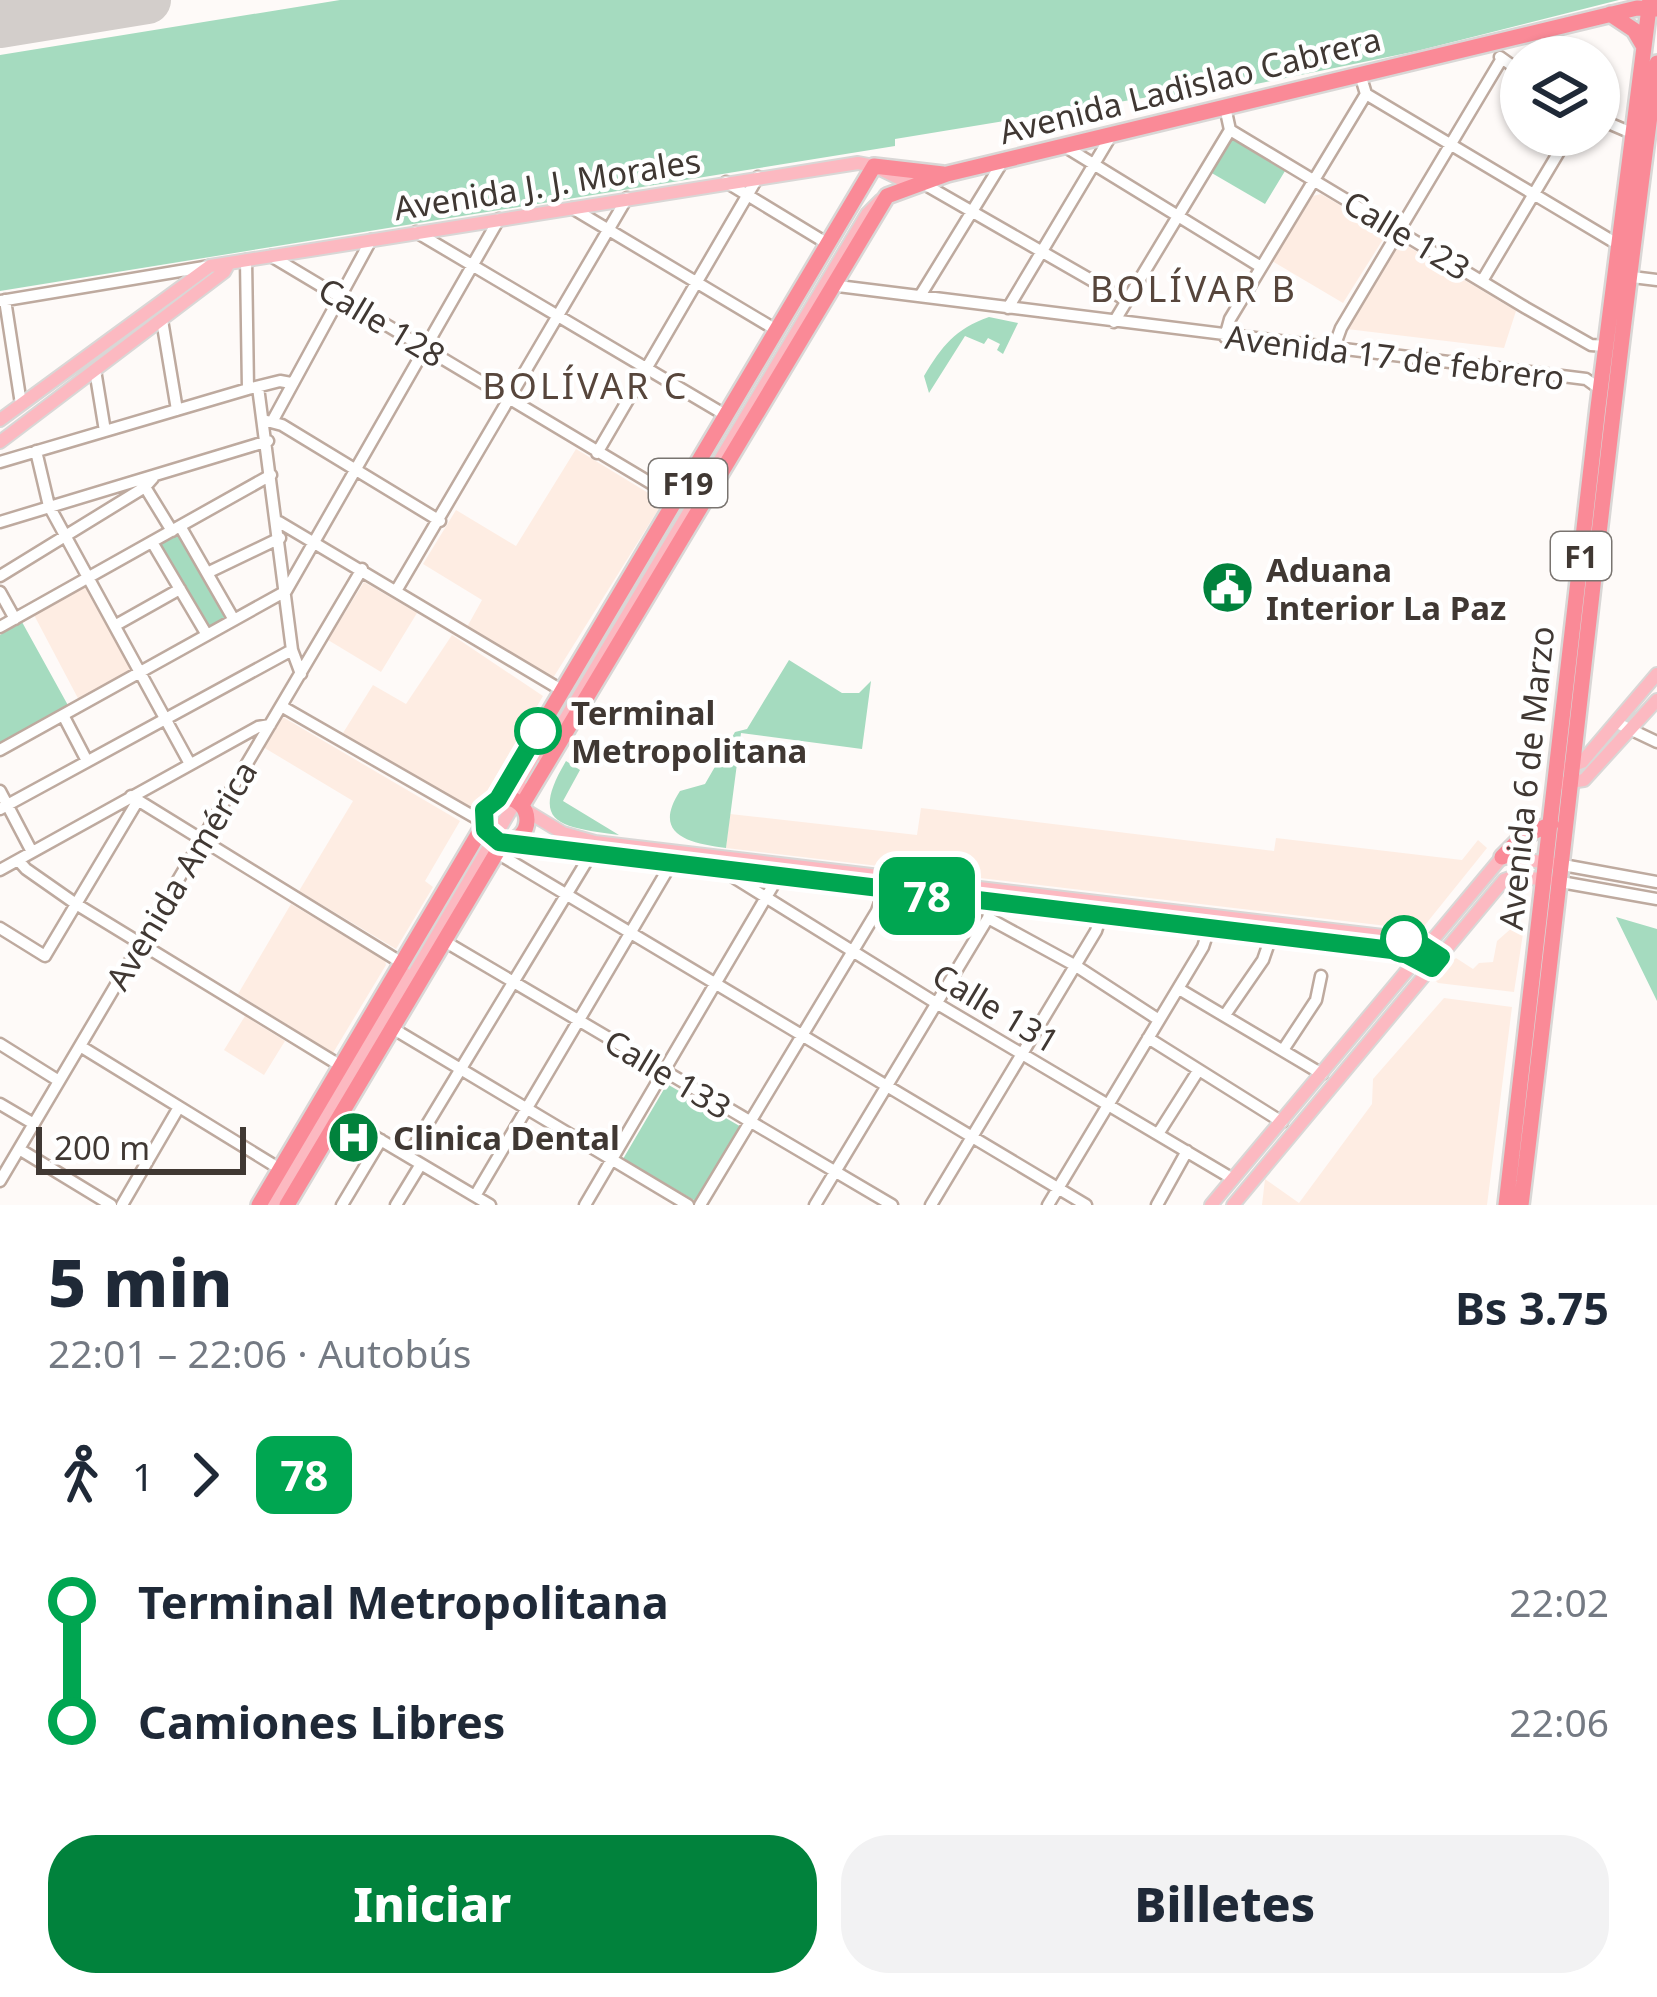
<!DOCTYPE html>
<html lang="es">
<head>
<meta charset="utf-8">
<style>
  :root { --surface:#fff; --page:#f2f2f3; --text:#1f2937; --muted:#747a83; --accent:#01823c }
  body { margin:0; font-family:"Noto Sans",sans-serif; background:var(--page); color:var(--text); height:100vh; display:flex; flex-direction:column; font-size:45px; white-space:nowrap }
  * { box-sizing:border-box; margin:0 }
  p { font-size:39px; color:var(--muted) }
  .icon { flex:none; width:66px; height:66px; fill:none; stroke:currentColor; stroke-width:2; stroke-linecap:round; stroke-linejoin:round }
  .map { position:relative; height:1205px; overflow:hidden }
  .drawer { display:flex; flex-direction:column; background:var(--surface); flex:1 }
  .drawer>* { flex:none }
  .badge { padding:0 24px; border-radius:18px; font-size:42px; line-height:78px }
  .controls { position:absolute; left:1500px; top:36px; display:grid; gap:24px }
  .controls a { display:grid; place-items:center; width:120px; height:120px; border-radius:50%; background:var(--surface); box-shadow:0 3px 9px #0004; font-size:60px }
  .scale { position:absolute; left:36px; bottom:30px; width:210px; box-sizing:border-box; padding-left:12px; border:6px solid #403833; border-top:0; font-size:33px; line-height:42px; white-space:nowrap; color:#403833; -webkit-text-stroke:9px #fff; paint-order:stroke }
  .map>.badge { position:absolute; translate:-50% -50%; box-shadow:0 0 0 6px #fff }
  .legs { display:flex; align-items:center; gap:18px; height:132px; padding:0 48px; font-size:39px }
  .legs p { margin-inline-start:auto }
  .head { display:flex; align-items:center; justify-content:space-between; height:204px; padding:0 48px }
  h1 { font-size:66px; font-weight:800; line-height:90px }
  .primary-button { display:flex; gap:24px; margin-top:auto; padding:24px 48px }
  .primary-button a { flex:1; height:138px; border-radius:48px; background:var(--accent); color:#fff; font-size:48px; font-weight:800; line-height:138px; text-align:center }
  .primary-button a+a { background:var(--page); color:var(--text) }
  ul { padding:0 48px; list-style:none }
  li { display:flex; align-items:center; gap:42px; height:120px; font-size:45px }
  li i { display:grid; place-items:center; width:18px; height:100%; margin:0 15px; background:currentColor }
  li i::after { content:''; width:30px; height:30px; margin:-15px; border:9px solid; border-radius:50%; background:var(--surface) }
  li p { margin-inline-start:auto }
  li:first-child i { background:linear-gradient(#0000 50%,currentColor 0) }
  li:last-child i { background:linear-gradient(currentColor 50%,#0000 0) }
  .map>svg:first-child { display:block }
</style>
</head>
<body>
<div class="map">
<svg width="1657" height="1205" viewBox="0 0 1657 1205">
  <rect width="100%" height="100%" fill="#fefaf8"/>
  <path fill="#feede3" d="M 1321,194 L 1387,233 L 1343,303 L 1272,261 L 1313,196 Z
    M 1399,241 L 1516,311 L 1504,348 L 1347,329 Z
    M 576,449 L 663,502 L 553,678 L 467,627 L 482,600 L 423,564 L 456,510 L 516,546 Z
    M 364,582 L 417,613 L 381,672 L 328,640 Z
    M 89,584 L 138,668 L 81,704 L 34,615 Z
    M 452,635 L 543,696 L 474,814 L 343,733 L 373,685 L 406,704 Z
    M 281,716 L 460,821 L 425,881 L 433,887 L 396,949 L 299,891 L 353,801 L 263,747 Z
    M 921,808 L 1274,851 L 1276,838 L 1462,860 L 1478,840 L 1487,848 L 1421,930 L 726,848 L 730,814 L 917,835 Z
    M 291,904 L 385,960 L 386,965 L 333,1053 L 238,994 Z
    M 1514,926 L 1524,927 L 1514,992 L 1438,983 L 1433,978 L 1456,958 L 1473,969 L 1479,963 L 1493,962 L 1497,941 Z
    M 1444,998 L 1512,1007 L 1487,1205 L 1262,1205 L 1265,1179 L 1299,1203 L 1372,1104 L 1373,1079 Z
    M 245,1016 L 285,1041 L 264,1075 L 224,1050 Z"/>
  <path fill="#a5dbbf" d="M 340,0 L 1619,0 L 1417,51 L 1178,100 L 1173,93 L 895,139 L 895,146 L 0,291 L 0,55 Z
    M 1230,138 L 1285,171 L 1265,204 L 1210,172 Z
    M 989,317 L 1018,323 L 1003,354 L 997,350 L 1000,344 L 988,338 L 984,344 L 965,336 L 929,393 L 924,376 C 942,346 955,329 989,317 Z
    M 179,532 L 229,622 L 209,633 L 160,542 Z
    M 22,622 L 70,709 L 0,747 L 0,635 Z
    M 789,660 L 842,693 L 859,693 L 871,681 L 862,749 L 741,733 L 726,848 C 687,843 652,834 680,791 L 705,784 L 735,732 L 747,729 Z
    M 566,761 L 580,770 L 563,801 L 619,835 C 561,827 528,825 566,761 Z
    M 1616,917 L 1657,929 L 1657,1001 Z
    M 667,1084 L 743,1128 L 699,1203 L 623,1159 Z"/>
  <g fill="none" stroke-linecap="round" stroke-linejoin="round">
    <path stroke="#d3cecb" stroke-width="48" d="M 0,24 L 147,0"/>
    <defs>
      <path id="minor" d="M 1500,57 L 1521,72
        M 1360,74 L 1366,94 L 1624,248
        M 1225,107 L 1230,130 L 1526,308 L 1591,345 L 1605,346
        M 1599,119 L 1634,134
        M 1064,146 L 1261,267
        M 726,182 L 828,244
        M 924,184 L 1126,300
        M 572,208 L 778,331
        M 416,232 L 727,416
        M 271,256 L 679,500
        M 246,260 L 248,389
        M 1624,276 L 1657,280
        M 1482,281 L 1569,135
        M 830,285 L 1586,379 L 1600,389
        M 920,296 L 1003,161
        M 5,300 L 21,404
        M 0,301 L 210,266
        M 1008,308 L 1112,134
        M 162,320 L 177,410
        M 1114,322 L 1230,130
        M 1225,337 L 1230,319 L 1366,94
        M 1333,350 L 1341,328 L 1501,60
        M 95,370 L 105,431
        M 258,387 L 292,650 L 301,674
        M 273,420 L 371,240
        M 267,421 L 282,425 L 440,521
        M 36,451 L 49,506 L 190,764
        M 597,453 L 758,177
        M 0,462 L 248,389 L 280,381 L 291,383
        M 145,487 L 172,531
        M 0,522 L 268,441
        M 279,522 L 563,691
        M 180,526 L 234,620
        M 152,542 L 207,635
        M 207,573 L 280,538
        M 0,576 L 145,487 L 153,478
        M 396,591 L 627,198
        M 0,592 L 15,619
        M 116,625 L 180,589
        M 0,627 L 271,475
        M 281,706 L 483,822
        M 63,715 L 87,761
        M 1617,723 L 1657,742
        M 0,750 L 286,591 L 499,219
        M 0,791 L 32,852
        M 131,796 L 402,963
        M 0,809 L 292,650
        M 492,850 L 1086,1205
        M 18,860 L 26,869 L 76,904 L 341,1066
        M 1563,865 L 1657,882
        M 0,870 L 258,727 L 270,725
        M 722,870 L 936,1003 L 1233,1179
        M 1561,882 L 1657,899
        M 988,918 L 1076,966 L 1159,1020
        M 0,928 L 45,956 L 137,802
        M 444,941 L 892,1205
        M 1179,989 L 1322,1074
        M 1225,1015 L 1263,960 L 1271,937
        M 392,1028 L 688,1205
        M 1148,1038 L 1282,1122
        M 0,1044 L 59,1081
        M 80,1046 L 280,1169
        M 1283,1050 L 1316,1000 L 1321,976
        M 0,1104 L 34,1124
        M 340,1116 L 490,1205
        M 1158,1134 L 1198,1071
        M 19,1149 L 111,1205
        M 408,1156 L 591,854
        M 0,1181 L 362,569
        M 475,1196 L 671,864
        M 122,1205 L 179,1107
        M 342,1205 L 381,1140
        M 396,1205 L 421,1164
        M 585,1205 L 778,877
        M 700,1205 L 877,911 L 884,891
        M 815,1205 L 988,918 L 992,903
        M 931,1205 L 1096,931 L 1101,916
        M 1048,1205 L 1203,947 L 1209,929
        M 1157,1205 L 1187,1151"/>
      <path id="major" d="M 0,420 L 210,266 L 858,163 L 874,166 L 915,186
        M 0,442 L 224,272 L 229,263
        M 543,756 L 867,214 L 881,200
        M 1569,767 L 1582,762 L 1657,674
        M 1563,783 L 1584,780 L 1657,700
        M 510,796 L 542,741
        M 525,810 L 563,833 L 595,842 L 1408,939 L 1441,957
        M 508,842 L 1400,951 L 1432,968
        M 268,1205 L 405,974
        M 278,1205 L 523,789
        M 1211,1205 L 1502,857 L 1551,863
        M 1233,1205 L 1504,880 L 1515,876 L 1547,880"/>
      <path id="highway" d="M 1610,14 L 1634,30 L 1644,47
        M483 820a22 22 0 1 1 44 0a22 22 0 1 1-44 0Z
        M 498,799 L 874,166 L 943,174
        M 522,805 L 887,196 L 947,174 L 1637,8 L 1657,9
        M 1502,857 L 1522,837 L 1551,824
        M 259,1205 L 483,826
        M 287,1205 L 503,842
        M 1506,1205 L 1598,407 L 1650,0
        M 1521,1205 C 1568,824 1606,443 1657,63"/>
    </defs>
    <use href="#minor" stroke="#beaa9f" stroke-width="15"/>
    <use href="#major" stroke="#d9d7d6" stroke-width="16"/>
    <use href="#highway" stroke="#d9d7d6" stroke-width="20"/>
    <use href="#minor" stroke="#fff" stroke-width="10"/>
    <use href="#major" stroke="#fcb9c1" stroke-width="12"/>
    <use href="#highway" stroke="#fa8a97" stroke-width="15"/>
  </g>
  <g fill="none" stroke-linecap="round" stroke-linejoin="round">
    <defs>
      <path id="line-1" d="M 538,731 L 498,799 L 484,810 L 485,830 L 499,842 L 1400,951 L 1432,968 L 1441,957 L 1418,942 L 1404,939"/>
    </defs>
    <use href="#line-1" stroke="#fff" stroke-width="27"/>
    <use href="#line-1" stroke="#00a651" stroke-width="18"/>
  </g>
  <defs>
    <symbol id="civic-disc" viewBox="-11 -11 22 22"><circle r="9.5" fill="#01823c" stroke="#fff"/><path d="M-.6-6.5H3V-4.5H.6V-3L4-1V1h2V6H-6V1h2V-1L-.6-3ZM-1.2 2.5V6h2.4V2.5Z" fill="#fff"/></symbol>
    <symbol id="hospital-disc" viewBox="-11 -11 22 22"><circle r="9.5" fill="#01823c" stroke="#fff"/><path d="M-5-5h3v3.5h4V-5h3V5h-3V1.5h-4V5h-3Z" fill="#fff"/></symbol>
  </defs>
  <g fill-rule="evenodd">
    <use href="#civic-disc" x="1198" y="558" width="59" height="59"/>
    <use href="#hospital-disc" x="324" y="1108" width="59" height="59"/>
  </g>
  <g fill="#fff" stroke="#00a651" stroke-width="6">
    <circle cx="538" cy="731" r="21"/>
    <circle cx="1404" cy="939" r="21"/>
  </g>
  <g text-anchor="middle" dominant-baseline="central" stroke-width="9" stroke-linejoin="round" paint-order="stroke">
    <g fill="#fff" stroke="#797470" stroke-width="3">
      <rect x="649" y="459" width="78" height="48" rx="9"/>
      <rect x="1551" y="532" width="60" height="48" rx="9"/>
    </g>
    <g font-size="30" font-weight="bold" fill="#403833">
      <text x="688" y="483">F19</text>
      <text x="1581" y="556">F1</text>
    </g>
    <g font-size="33" fill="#403833" stroke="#fff">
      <text transform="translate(1190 85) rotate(-14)">Avenida Ladislao Cabrera</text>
      <text transform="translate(547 184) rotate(-9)">Avenida J. J. Morales</text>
      <text transform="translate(1407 235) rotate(31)">Calle 123</text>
      <text transform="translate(382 322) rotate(31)">Calle 128</text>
      <text transform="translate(1395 357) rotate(7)">Avenida 17 de febrero</text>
      <text transform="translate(1526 778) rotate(-84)">Avenida 6 de Marzo</text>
      <text transform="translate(181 875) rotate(-59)">Avenida América</text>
      <text transform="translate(996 1008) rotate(31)">Calle 131</text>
      <text transform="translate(668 1074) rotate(31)">Calle 133</text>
    </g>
    <g font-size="33" font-weight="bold" fill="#403833" stroke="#fff" text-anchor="start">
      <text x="1266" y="569">Aduana<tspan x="1266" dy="38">Interior La Paz</tspan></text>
      <text x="393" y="1137">Clinica Dental</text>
    </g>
    <g font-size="33" font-weight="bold" fill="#403833" stroke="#fff" text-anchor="start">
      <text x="571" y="712">Terminal<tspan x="571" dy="38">Metropolitana</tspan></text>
    </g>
    <g font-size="36" letter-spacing="3" fill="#57463c" stroke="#fff">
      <text x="1194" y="288">BOLÍVAR B</text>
      <text x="586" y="385">BOLÍVAR C</text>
    </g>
  </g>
</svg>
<div class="controls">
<a><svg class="icon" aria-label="layers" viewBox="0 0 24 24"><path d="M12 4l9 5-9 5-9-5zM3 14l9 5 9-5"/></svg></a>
</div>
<div class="scale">200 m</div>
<b class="badge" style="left:927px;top:896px;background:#00a651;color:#fff">78</b>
</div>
<section class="drawer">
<div class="head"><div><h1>5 min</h1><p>22:01 – 22:06 · Autobús</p></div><b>Bs 3.75</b></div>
<div class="legs"><svg class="icon" aria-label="walk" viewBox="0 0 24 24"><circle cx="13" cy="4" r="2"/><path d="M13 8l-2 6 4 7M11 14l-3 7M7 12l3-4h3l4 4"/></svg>1<svg class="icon" aria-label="forward" viewBox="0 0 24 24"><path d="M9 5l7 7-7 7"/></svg><b class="badge" style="background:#00a651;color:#fff">78</b></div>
<ul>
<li><i style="color:#00a651"></i><b>Terminal Metropolitana</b><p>22:02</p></li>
<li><i style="color:#00a651"></i><b>Camiones Libres</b><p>22:06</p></li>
</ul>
<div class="primary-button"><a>Iniciar</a><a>Billetes</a></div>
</section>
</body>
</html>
